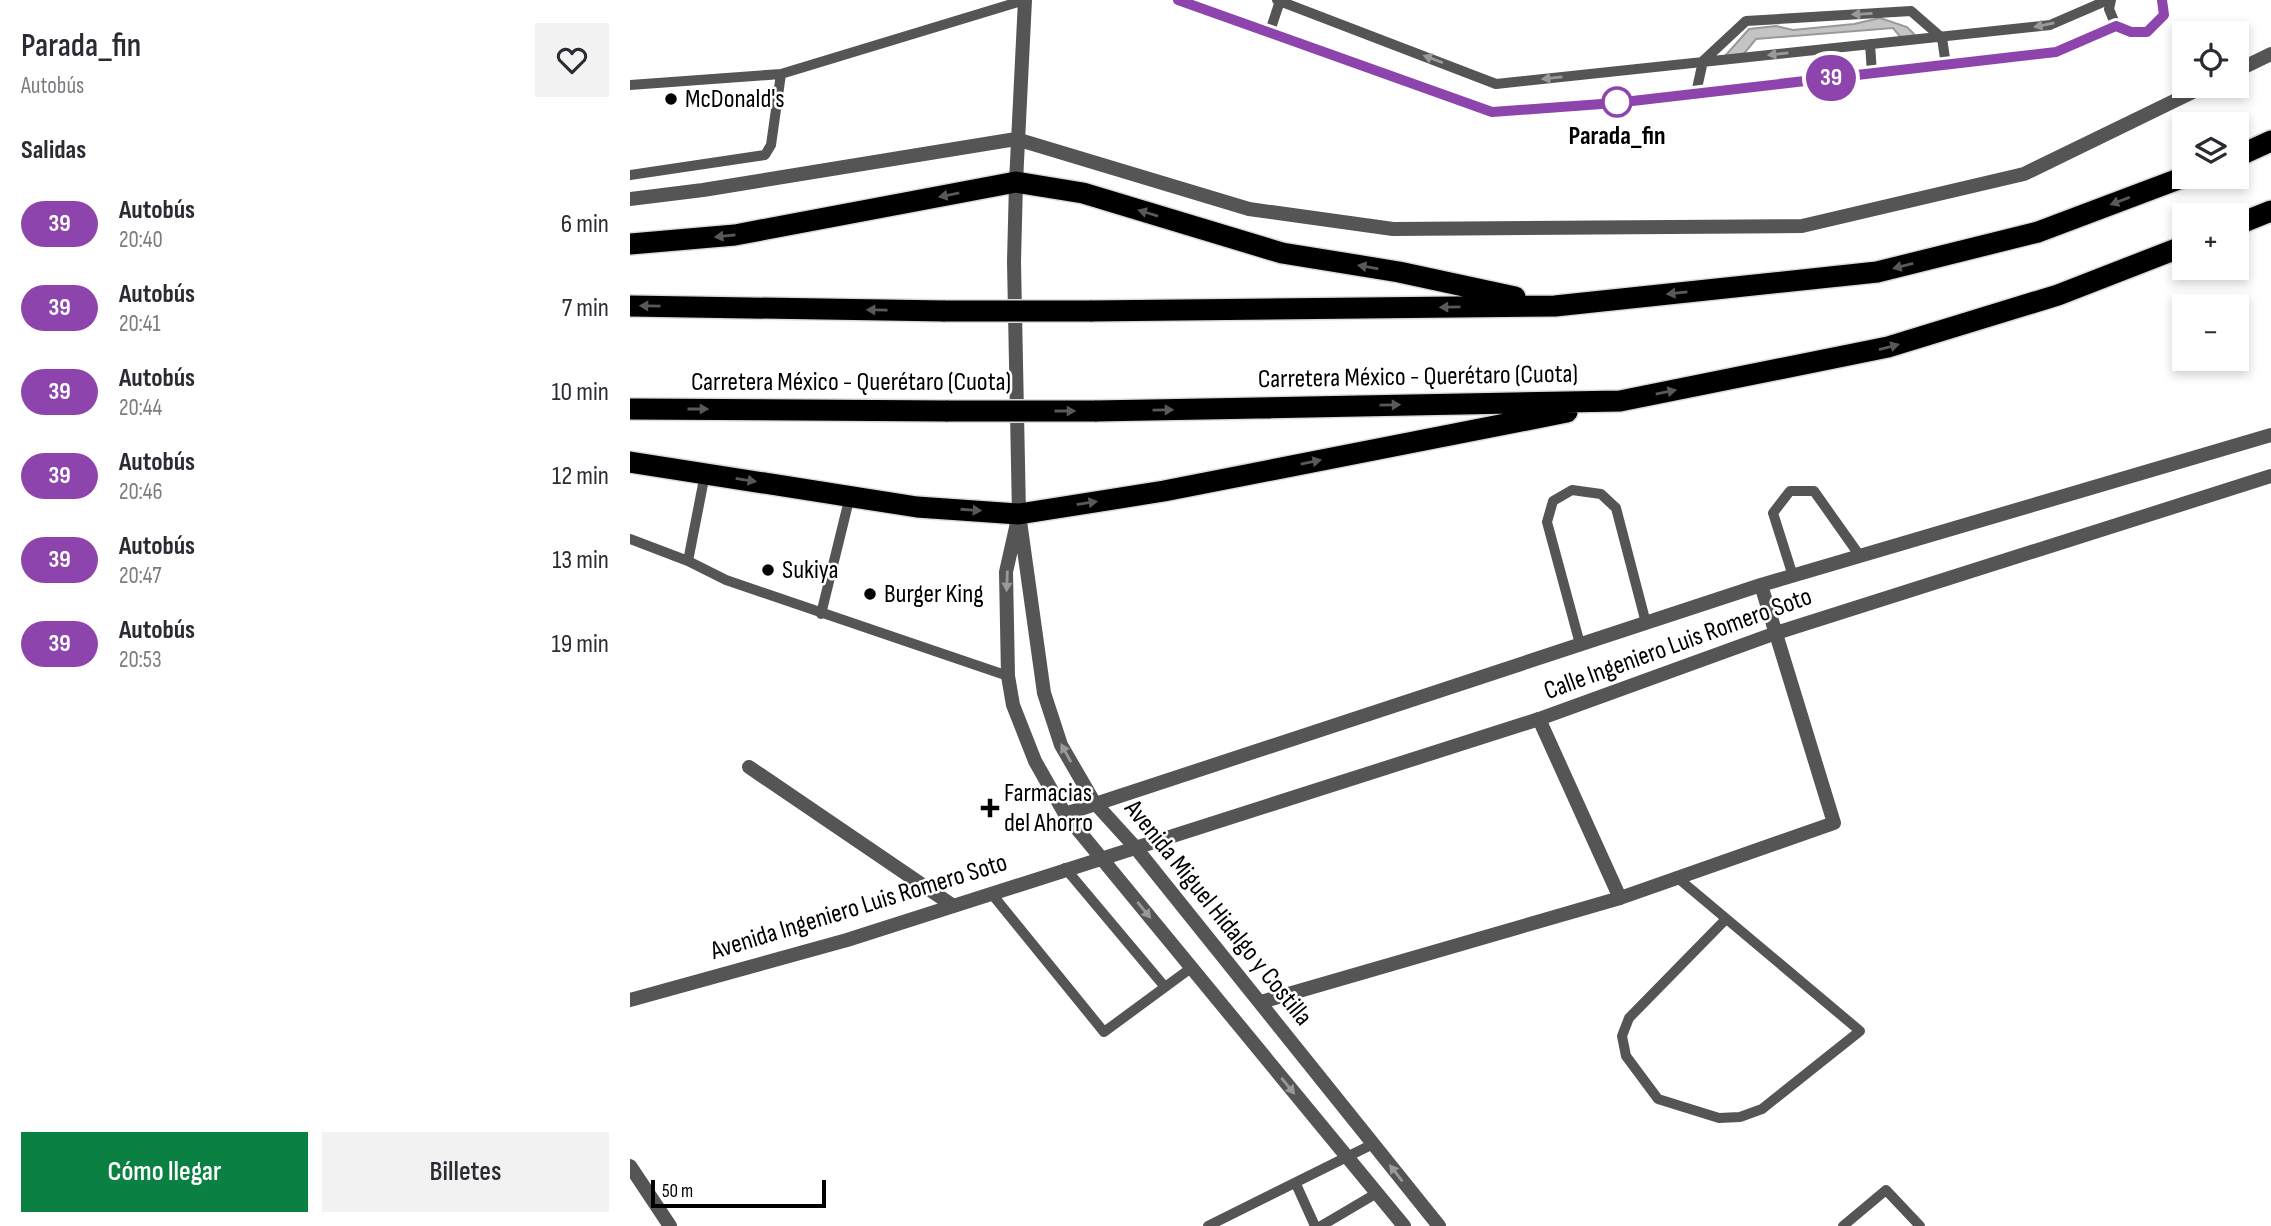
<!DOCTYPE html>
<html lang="es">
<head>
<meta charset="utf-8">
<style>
  :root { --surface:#fff; --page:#f2f2f3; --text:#2b2b33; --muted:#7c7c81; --accent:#0b8043 }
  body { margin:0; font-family:"Sofia Sans Condensed",sans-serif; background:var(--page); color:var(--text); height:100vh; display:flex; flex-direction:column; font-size:26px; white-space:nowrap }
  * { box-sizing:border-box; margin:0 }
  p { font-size:23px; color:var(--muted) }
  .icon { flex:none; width:38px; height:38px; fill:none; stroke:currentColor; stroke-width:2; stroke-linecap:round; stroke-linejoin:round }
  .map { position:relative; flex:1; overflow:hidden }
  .details { display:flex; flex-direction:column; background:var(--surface); width:630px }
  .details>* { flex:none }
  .badge { padding:0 14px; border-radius:23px; font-size:24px; line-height:46px }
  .tools { position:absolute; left:1542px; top:21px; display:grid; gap:14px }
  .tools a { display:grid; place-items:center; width:77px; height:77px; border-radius:0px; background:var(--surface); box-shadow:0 4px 10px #0003; font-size:35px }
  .scale { position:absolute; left:21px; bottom:18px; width:175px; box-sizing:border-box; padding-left:7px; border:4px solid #000; border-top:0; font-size:19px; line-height:24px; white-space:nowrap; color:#000; -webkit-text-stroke:5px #fff; paint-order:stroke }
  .map>.badge { position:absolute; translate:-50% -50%; box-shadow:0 0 0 4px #fff }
  h2 { padding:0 21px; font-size:26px; line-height:63px }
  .round { display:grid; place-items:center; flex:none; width:74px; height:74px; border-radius:0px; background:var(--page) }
  .overview { display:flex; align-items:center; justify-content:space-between; height:119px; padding:0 21px }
  h1 { font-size:33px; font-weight:600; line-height:52px }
  .cta { display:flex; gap:14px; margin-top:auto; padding:14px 21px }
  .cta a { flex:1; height:80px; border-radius:0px; background:var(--accent); color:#fff; font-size:28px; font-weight:600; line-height:80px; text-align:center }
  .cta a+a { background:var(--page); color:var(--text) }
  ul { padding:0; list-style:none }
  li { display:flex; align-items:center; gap:21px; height:84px; padding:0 21px }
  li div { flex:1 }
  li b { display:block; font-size:26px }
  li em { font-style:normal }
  li .badge { min-width:77px; font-weight:700; text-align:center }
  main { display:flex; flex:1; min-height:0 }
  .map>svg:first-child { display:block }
</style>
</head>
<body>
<main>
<section class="details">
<div class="overview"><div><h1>Parada_fin</h1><p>Autobús</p></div><a class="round"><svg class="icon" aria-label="heart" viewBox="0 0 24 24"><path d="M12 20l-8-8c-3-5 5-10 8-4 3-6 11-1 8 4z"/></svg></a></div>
<h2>Salidas</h2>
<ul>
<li><span class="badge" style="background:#8e44ad;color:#fff">39</span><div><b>Autobús</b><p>20:40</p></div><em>6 min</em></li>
<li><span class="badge" style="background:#8e44ad;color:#fff">39</span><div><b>Autobús</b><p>20:41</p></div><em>7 min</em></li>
<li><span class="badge" style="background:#8e44ad;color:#fff">39</span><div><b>Autobús</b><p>20:44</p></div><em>10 min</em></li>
<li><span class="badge" style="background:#8e44ad;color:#fff">39</span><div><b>Autobús</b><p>20:46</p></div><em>12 min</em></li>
<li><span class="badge" style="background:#8e44ad;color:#fff">39</span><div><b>Autobús</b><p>20:47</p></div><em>13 min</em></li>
<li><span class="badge" style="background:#8e44ad;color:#fff">39</span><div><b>Autobús</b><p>20:53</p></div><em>19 min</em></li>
</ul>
<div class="cta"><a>Cómo llegar</a><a>Billetes</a></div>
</section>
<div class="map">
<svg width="1641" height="1226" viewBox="0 0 1641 1226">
  <rect width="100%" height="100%" fill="#fff"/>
  <path fill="#c4c4c4" stroke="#999" stroke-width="2" d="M 1250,18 L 1277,27 L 1289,39 L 1273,40 L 1263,28 L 1126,39 L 1112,56 L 1095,56 L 1119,29 L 1146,26 L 1163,30 L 1224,24 Z"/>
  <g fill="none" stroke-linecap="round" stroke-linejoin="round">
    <defs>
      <path id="motorway" d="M 1606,157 L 1641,141
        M 1606,225 L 1641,211
        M 0,244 L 105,235 L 386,182 L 453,193 L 652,253 L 769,272 L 885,297
        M 0,306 L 315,311
        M 460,311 L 925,306 L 1247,272 L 1408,232 L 1554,177
        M 0,409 L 318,411
        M 465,411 L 990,401 L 1258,347 L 1428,295 L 1554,246
        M 0,462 L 287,507 L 389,514 L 534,491 L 937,412"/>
    </defs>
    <use href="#motorway" stroke="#dbdbdb" stroke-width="24"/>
    <path stroke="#555" stroke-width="10" d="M 547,0 L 862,112 L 985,103 L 1426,52 L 1486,26
      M 647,0 L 866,84 L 1420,25 L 1478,0
      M 1481,0 L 1479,9 L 1486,26 L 1501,32 L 1517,32 L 1534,14 L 1533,0
      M 639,34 L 650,1
      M 1240,44 L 1242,73
      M 0,85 L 151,74 L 395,0
      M 1066,93 L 1073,61 L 1116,21 L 1281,11 L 1312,38 L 1316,65
      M 0,175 L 135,155 L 141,145 L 151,74
      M 0,539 L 58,561 L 96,580 L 378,676
      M 58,561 L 75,474
      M 1163,576 L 1143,513 L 1160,491 L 1184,491 L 1230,556
      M 191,614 L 220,496
      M 950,644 L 917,522 L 923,501 L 942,490 L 971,494 L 986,508 L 1016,623
      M 435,868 L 535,987
      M 1049,879 L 1230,1031 L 1132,1109 L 1110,1117 L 1089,1118 L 1028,1099 L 996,1056 L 992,1036 L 999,1018 L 1096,919
      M 361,893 L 474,1032 L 561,968
      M 666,1184 L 685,1226
      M 578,1226 L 743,1144
      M 691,1226 L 747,1193
      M 1213,1226 L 1256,1190 L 1290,1226"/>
    <path stroke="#555" stroke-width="14" d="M 1606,71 L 1641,54
      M 386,182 L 395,0
      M 0,199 L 73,190 L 386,139 L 619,209 L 763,229 L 1172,226 L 1394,174 L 1575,86
      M 909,719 L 990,898
      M 119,767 L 322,905
      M 435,814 L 1131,585 L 1641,435
      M 631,1002 L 990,898 L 1204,823 L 1131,585
      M 0,1166 L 40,1226"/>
    <path stroke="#555" stroke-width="14" d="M 386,182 L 384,262 L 389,514 L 414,693 L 431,745 L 464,802 L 505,847 L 809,1226
      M 387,523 L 376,572 L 378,676 L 383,705 L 405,761 L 435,814 L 774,1226
      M 0,1000 L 217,940 L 909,719 L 1146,633 L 1641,476"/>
    <use href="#motorway" stroke="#000" stroke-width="21"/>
    <defs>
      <path id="motorway-bridge" d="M 315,311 L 460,311
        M 318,411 L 465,411"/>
    </defs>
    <use href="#motorway-bridge" stroke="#dbdbdb" stroke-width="24" stroke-linecap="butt"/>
    <use href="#motorway-bridge" stroke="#000" stroke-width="21"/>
  </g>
  <defs><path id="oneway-solid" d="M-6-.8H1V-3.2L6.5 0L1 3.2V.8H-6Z" transform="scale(1.75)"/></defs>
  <g fill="#999">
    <use href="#oneway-solid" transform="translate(1232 14) rotate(177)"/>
    <use href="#oneway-solid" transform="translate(1414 25) rotate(169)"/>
    <use href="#oneway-solid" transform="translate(1148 54) rotate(174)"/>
    <use href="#oneway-solid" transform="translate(803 59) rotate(-159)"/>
    <use href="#oneway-solid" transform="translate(922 78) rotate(174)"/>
    <use href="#oneway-solid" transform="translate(377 581) rotate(92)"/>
    <use href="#oneway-solid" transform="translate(436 753) rotate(-119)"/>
    <use href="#oneway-solid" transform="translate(514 910) rotate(51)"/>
    <use href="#oneway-solid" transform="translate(658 1086) rotate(51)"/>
    <use href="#oneway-solid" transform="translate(766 1173) rotate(-128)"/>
  </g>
  <g fill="#595959">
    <use href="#oneway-solid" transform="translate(319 195) rotate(169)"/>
    <use href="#oneway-solid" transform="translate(1490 201) rotate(159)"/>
    <use href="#oneway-solid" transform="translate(518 213) rotate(-163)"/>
    <use href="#oneway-solid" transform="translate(95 236) rotate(174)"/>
    <use href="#oneway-solid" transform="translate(1273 266) rotate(166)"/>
    <use href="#oneway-solid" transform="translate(738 267) rotate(-170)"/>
    <use href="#oneway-solid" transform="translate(1047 293) rotate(174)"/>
    <use href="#oneway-solid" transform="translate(20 306) rotate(-179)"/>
    <use href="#oneway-solid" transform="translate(820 307) rotate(179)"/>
    <use href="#oneway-solid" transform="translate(247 310) rotate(-179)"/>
    <use href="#oneway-solid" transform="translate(1259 347) rotate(-15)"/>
    <use href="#oneway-solid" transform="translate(1036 392) rotate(-11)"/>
    <use href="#oneway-solid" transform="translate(760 405) rotate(-1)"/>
    <use href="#oneway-solid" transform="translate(68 409)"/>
    <use href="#oneway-solid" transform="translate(533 410) rotate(-1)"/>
    <use href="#oneway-solid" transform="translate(435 411)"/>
    <use href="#oneway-solid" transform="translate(681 462) rotate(-11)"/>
    <use href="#oneway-solid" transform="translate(116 480) rotate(9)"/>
    <use href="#oneway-solid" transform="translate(457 503) rotate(-9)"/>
    <use href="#oneway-solid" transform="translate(341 510) rotate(4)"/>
  </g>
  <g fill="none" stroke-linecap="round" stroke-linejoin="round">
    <defs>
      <path id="line" d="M 548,0 L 862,112 L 985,103 L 1426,52 L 1486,26 L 1501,32 L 1517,32 L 1534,15 L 1532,0"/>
    </defs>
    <use href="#line" stroke="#fff" stroke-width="16"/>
    <use href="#line" stroke="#8e44ad" stroke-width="10"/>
  </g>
  <g fill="#000" stroke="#fff" stroke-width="2.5">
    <circle cx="41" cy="99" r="7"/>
    <circle cx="138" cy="570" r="7"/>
    <circle cx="240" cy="594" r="7"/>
    <path d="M356.5 797.5h7v7h7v7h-7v7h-7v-7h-7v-7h7z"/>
  </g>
  <circle fill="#fff" stroke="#8e44ad" stroke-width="3.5" cx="987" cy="102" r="14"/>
  <g text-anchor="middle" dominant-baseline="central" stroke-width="5" stroke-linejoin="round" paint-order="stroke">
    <g font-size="26" fill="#000" stroke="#fff" text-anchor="start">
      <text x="55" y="99">McDonald's</text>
      <text x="152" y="570">Sukiya</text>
      <text x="254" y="594">Burger King</text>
      <text x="374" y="793">Farmacias<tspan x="374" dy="30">del Ahorro</tspan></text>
    </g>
    <g font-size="26" font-weight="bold" fill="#000" stroke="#fff">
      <text x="987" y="136">Parada_fin</text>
    </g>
    <g font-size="26" fill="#000" stroke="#fff">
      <text transform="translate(788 377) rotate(-1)">Carretera México - Querétaro (Cuota)</text>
      <text x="221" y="382">Carretera México - Querétaro (Cuota)</text>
      <text transform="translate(1048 644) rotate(-20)">Calle Ingeniero Luis Romero Soto</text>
      <text transform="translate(229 907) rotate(-17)">Avenida Ingeniero Luis Romero Soto</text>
      <text transform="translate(588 913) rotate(51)">Avenida Miguel Hidalgo y Costilla</text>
    </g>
  </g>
</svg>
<div class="tools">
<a><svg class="icon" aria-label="locate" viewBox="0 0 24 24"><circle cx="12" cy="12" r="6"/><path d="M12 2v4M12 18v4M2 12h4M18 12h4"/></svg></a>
<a><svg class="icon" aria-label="layers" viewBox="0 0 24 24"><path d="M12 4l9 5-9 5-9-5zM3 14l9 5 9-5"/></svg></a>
<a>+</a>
<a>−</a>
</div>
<div class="scale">50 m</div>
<b class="badge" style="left:1201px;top:78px;background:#8e44ad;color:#fff">39</b>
</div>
</main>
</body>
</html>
